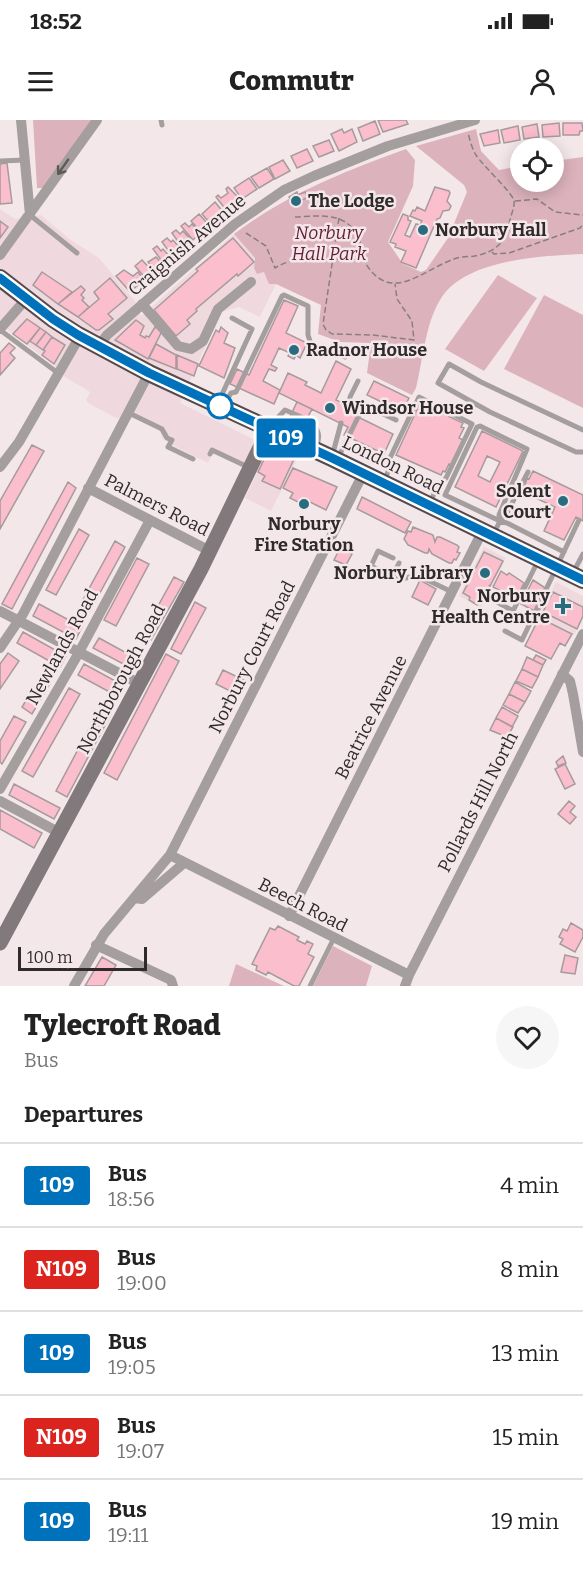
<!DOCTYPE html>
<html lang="en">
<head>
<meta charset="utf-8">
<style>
  :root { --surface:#fff; --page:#f6f6f6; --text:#222; --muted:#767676; --line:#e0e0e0 }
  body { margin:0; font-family:Bitter,serif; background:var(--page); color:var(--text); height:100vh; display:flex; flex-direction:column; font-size:22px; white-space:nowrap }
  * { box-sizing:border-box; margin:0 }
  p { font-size:20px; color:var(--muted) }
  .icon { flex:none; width:33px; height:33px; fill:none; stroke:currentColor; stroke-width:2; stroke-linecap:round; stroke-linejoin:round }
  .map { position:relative; height:866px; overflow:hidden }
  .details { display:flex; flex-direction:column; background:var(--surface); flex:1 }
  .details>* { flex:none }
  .badge { padding:0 12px; border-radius:4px; font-size:21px; line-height:39px }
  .tools { position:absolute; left:510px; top:18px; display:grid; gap:12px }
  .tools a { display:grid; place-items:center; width:54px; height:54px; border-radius:50%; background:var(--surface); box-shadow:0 3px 15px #0003; font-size:30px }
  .scale { position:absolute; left:18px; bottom:15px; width:129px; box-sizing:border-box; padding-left:6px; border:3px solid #2f2a2b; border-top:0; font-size:16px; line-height:21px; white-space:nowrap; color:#2f2a2b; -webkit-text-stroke:4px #f4e7ea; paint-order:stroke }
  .map>.badge { position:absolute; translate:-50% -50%; box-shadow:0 0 0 3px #fff }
  h2 { padding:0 24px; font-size:22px; line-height:54px }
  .round { display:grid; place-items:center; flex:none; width:63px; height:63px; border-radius:32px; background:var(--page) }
  .head { display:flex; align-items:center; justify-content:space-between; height:102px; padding:0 24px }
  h1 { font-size:28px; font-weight:800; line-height:45px }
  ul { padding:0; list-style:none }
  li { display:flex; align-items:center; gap:18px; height:84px; padding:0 24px; border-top:2px solid var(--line) }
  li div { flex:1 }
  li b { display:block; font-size:22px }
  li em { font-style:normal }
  li .badge { min-width:66px; font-weight:700; text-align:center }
  .status { display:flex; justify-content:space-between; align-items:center; height:42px; padding:0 30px; background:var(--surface); direction:ltr }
  .status svg { height:16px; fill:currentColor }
  header { display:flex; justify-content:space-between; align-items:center; height:78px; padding:0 24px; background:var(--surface); font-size:27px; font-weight:800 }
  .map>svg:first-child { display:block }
</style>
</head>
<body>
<div class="status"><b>18:52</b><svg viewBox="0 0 49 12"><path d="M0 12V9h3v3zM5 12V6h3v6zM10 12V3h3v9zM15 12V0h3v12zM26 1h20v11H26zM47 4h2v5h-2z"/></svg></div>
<header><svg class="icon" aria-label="menu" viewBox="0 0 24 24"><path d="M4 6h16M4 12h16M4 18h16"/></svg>Commutr<svg class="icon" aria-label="person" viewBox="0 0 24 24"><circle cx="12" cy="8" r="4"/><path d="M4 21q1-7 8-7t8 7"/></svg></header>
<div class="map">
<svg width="583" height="866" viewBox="0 0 583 866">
  <rect width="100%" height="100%" fill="#f4e7ea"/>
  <path fill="#efd9de" d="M 0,89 L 15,99 L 41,95 L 71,120 L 99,138 L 135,181 L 141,196 L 234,114 L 255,138 L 254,147 L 257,154 L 264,152 L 276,164 L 260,197 L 239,187 L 221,192 L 180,283 L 253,319 L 298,337 L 271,391 L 245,378 L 257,353 L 213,333 L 208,343 L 174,326 L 162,318 L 160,311 L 137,298 L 116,298 L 88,283 L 86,280 L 90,272 L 65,257 L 54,245 L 12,214 L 0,202 Z
    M 484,427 L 506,438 L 481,488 L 459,476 Z
    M 556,462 L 583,476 L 583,497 L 574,515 L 539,497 Z"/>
  <path fill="#dcb2bd" d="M 33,0 L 91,0 L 45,68 L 37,68 Z
    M 476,9 L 481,31 L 499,50 L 520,46 L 520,62 L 554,62 L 554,41 L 583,37 L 583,134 C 541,136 464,139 440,180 C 425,205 423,240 416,268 L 412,275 L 367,253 L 371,223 L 340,222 L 318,214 L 321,185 L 276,164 L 269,164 L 264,152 L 257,154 L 254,148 L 255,138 L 234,114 C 289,73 343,52 406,29 L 415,40 L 413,66 L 388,122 L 403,144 L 421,152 L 426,150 L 448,118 L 467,72 L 464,65 L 416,26 Z
    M 498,155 L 537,178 L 484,251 L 445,229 Z
    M 544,175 L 583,195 L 583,288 L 504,249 Z
    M 333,826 L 372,846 L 366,866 L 313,866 Z
    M 236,844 L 284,866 L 229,866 Z"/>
  <path fill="#fabecd" stroke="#a69a9d" stroke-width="1.5" fill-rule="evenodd" d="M 378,0 L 406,0 L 408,4 L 383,12 Z
    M 375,1 L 380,14 L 363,21 L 358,8 Z
    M 559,3 L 560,16 L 543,17 L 542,5 Z
    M 563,3 L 582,3 L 583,11 L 580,11 L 579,15 L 563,15 Z
    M 537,4 L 539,17 L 524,19 L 522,7 Z
    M 518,6 L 520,20 L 504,23 L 501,10 Z
    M 342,9 L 344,13 L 352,9 L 357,22 L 339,31 L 331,14 Z
    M 498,10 L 500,23 L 484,26 L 480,14 Z
    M 329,20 L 334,31 L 319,37 L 313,26 Z
    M 307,29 L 313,41 L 297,48 L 291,36 Z
    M 283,40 L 290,51 L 275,59 L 269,47 Z
    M 7,43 L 12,83 L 0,84 L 0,44 Z
    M 267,48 L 274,59 L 259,68 L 251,57 Z
    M 249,58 L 257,69 L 242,79 L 234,68 Z
    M 228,67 L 240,79 L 226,90 L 216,77 L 218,75 L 221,78 L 228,73 L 226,69 Z
    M 435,67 L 449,71 L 450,73 L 447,81 L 451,86 L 449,90 L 443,91 L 440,98 L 437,99 L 416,148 L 401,142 L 406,131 L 395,127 L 396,124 L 390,122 L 403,94 L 408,96 L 408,100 L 411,101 L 405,115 L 410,117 L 416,104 L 420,105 L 422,101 L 410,96 L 413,90 L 415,91 L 417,87 L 425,91 Z
    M 297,72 L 298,75 L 305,72 L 308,77 L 293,85 L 289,77 Z
    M 215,82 L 224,93 L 211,104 L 202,94 Z
    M 199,94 L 209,105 L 201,112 L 191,101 Z
    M 0,101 L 8,107 L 0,118 Z
    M 185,103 L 189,107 L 192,104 L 200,113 L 193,120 L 181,106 Z
    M 176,110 L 180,114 L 183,111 L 192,121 L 183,129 L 172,113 Z
    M 167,118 L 171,122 L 173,120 L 182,130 L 173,137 L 162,122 Z
    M 233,118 L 254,142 L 238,156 L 237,154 L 196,189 L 197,191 L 187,200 L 190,204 L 176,216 L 154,190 L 198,151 L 196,149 Z
    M 157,126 L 161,131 L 163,129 L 171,138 L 164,144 L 153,129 Z
    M 156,137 L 163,145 L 155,152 L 148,142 Z
    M 142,140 L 154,153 L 146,159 L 135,146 Z
    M 124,150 L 133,156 L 138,152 L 144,160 L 130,172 L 116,156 Z
    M 42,152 L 72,172 L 58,184 L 33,165 Z
    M 110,158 L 127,178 L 108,194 L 113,199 L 99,210 L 96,210 L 78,197 L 99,179 L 94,172 Z
    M 81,166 L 85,170 L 81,175 L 84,178 L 82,180 L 89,187 L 78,197 L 58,184 Z
    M 284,180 L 298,186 L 286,213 L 307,223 L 300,238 L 296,235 L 294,239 L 288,236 L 290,233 L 279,228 L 271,245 L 277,248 L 275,251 L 269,249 L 263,261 L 280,270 L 274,284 L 230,264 L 237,249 L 249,255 Z
    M 27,199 L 40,208 L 27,224 L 13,214 Z
    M 136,200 L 144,206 L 140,215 L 145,218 L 146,216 L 149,217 L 155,207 L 162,211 L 148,239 L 115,220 Z
    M 221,207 L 228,213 L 224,223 L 235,228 L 224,258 L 199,246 L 216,210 L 219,212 Z
    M 40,208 L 46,212 L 36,225 L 30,221 Z
    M 46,212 L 52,217 L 43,230 L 36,225 Z
    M 52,217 L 65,225 L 54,244 L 42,235 L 45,231 L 43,230 Z
    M 9,223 L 15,228 L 10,233 L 15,238 L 0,255 L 0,233 Z
    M 156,224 L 176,235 L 176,249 L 149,238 Z
    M 177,235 L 198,244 L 194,256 L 177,249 Z
    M 336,241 L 351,249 L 336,280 L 356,289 L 354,295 L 393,314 L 384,334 L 344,315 L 348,307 L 279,273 L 288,253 L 307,262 L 305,265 L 321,273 Z
    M 374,261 L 409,278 L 402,292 L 367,275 Z
    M 297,282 L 312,289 L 302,308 L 288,301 Z
    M 420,283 L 463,303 L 461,307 L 464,308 L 459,318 L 463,320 L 451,345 L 449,344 L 445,352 L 443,351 L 441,355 L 396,335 Z
    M 482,311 L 523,331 L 496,387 L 455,367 ZM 487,336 L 500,342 L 490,362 L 478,356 Z
    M 32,325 L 44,331 L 0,409 L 0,381 Z
    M 270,327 L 294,339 L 280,369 L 262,361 L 265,356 L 258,352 Z
    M 293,348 L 337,367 L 326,390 L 308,381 L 306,386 L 290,378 L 293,373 L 283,368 Z
    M 533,351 L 583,375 L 583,401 L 576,397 L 564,420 L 544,411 L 555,387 L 523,372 L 527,358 L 529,359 Z
    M 68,362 L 76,368 L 12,489 L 2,484 Z
    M 362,377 L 411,402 L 405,413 L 357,389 Z
    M 413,407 L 433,415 L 435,422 L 437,417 L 440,417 L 457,425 L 459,427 L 457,432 L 460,433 L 456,440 L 454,439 L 452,443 L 449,443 L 432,434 L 429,429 L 428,433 L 425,433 L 408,425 L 404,419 L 408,411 L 411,412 Z
    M 79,409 L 89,415 L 56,475 L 46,470 Z
    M 115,421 L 125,427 L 90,491 L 80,485 Z
    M 340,428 L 352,434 L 346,445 L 334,440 Z
    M 484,432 L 503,441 L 490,466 L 489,465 L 490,468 L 482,483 L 479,482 L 477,485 L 469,480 L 470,477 L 463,473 Z
    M 137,438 L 149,444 L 116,506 L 104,500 Z
    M 501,451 L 507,455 L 509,453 L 524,463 L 516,479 L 493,467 Z
    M 174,457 L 184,462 L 151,520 L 142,515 Z
    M 420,460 L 436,469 L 428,485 L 412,477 Z
    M 533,460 L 550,471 L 538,493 L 521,484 Z
    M 553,472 L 583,487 L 583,496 L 577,509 L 543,492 Z
    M 195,482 L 206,488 L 181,534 L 171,529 Z
    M 39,484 L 82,507 L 76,519 L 33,496 Z
    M 542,499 L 572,514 L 565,526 L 560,523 L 551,539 L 525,526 L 538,500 L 540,502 Z
    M 23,512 L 66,536 L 60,547 L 17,523 Z
    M 99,518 L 134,537 L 129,547 L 93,528 Z
    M 8,533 L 19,541 L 0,569 L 0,544 Z
    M 166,534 L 179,541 L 117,660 L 104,653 Z
    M 536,535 L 546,540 L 543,545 L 533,540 Z
    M 527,537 L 543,545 L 538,557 L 522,549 Z
    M 84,544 L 121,564 L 115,575 L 78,555 Z
    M 522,549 L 538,557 L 532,568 L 516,561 Z
    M 223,550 L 246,561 L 238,575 L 216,564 Z
    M 41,556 L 51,562 L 32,594 L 22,587 Z
    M 515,562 L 531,571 L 525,582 L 509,574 Z
    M 69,568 L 80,574 L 33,657 L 22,651 Z
    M 509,574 L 525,582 L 518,593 L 503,585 Z
    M 502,587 L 518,596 L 512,607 L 496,598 Z
    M 100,588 L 111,594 L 67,677 L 56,671 Z
    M 14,596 L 26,602 L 2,644 L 0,642 L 0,621 Z
    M 496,598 L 513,607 L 507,617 L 490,610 Z
    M 563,636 L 566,643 L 558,646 L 556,642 Z
    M 565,644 L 575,664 L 565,669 L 555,649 Z
    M 14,664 L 60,688 L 54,699 L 9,675 Z
    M 569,681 L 575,686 L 570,692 L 576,697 L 570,704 L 558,694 Z
    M 0,690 L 42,713 L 34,728 L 0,709 Z
    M 571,803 L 583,810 L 583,817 L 575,832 L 560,824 L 563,819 L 559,817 L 563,809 L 567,811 Z
    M 278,806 L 299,817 L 297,820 L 305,824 L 307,821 L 313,824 L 308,834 L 314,837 L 299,866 L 294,866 L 268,852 L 266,855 L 256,850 L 257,846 L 252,844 L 270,808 L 275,810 Z
    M 565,835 L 578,838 L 575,854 L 561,852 Z
    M 102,837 L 116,845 L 104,866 L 85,866 Z"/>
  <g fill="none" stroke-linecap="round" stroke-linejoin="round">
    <path stroke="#887f81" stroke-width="1.5" stroke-dasharray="6 3" stroke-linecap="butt" d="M 515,81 L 537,79 L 555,92 L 583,95
      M 295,97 C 317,96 345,91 358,116 C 361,122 361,132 363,139
      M 339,98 L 323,204 L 326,210 L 332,214 L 373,215 L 414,220 L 412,201 L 397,179 L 395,164
      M 246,113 L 266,126 L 275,148 C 303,131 332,142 363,139 C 390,188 422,149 457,138 C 463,136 470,137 475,136 C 495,132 505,123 509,104 C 510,97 515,87 514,81 C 513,73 482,45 476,35 C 472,29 470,20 468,13
      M 492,132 L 494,134 L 509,133 L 580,108 L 583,104"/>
    <path stroke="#a49e9f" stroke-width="5" d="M 161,0 L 162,5
      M 0,41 L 25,40
      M 30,95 L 77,133
      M 0,210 L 58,253
      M 218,283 L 252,209 L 232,198
      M 224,285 L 231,273 L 236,272 L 282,176 L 284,175 L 308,186 L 308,215 L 311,224 L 345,237
      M 349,286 L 350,277 L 358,261
      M 129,293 L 162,309 L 167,318 L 172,320 L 168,327 L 193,339
      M 271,305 L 285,290 C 301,297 327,304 316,327
      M 583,310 L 481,262 L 449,244 L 438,263 L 490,292 L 576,332 L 583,332
      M 333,333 L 341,303
      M 210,334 L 212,330 L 248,347
      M 339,336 L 364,285 L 396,300
      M 385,359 L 390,347 L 389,340 L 419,277 L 472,304 L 446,358 L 436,369 L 430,383
      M 500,401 L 507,393 L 528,352
      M 494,413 L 500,401 L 499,395 L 527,329 L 480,306 L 477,307 L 445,375 L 500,401 L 507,403 L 564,432
      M 393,438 L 378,431 L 371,446 L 398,460 L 417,455 L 452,472
      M 574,451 L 583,434
      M 392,457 L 399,443
      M 490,478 L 513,491 L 538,441
      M 505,511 L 522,520 L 579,400
      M 310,866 L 334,818"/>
    <path stroke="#a49e9f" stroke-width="10" d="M 21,0 L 30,95
      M 0,135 L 97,0
      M 142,184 L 178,226 L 191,229 L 203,221 L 218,189 L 251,162
      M 0,209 L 26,179
      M 98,227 L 107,215 L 235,104 L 284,70 L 314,56 L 388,26 L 475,0
      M 0,347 L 19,322 L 80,216
      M 88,368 L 210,431
      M 0,491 L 140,564
      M 0,528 L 23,494 L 149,253
      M 562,554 L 570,561 L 573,574 L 583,632
      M 0,669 L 77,536 L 150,400
      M 0,681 L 60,713
      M 170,735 L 409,855
      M 134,778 L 142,779 L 184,743
      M 289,796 L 482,412
      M 96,825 L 171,860 L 173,866
      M 74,866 L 104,814 L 170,735 L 363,354
      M 405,866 L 409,855 L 583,514"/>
    <path stroke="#81797b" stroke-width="15" d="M 0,823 L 201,449 L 269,309"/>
    <path stroke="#54494c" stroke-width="18" d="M 0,158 L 53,199 L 78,215 L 149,253 L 332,338 L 583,460"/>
  </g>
  <defs><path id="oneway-shaft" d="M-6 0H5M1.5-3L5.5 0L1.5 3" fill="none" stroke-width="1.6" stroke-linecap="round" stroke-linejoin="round" transform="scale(1.5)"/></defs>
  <use stroke="#5e5859" href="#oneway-shaft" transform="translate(63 47) rotate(125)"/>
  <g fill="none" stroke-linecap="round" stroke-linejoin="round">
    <defs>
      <path id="line" d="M 0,158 L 53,199 L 78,215 L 149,253 L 332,338 L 583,460"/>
    </defs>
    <use href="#line" stroke="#fff" stroke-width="14"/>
    <use href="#line" stroke="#0072bc" stroke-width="9"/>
  </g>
  <g fill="#2a6c7f" stroke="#f4e7ea" stroke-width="2">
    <circle cx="296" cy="81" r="6"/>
    <circle cx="423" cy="110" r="6"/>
    <circle cx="294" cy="230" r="6"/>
    <circle cx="330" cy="288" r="6"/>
    <circle cx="563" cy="381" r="6"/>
    <circle cx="304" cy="384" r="6"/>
    <circle cx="485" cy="453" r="6"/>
    <path d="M560 477h6v6h6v6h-6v6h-6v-6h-6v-6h6z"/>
  </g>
  <circle fill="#fff" stroke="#0072bc" stroke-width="3" cx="220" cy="286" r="12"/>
  <g text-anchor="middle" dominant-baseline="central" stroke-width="5" stroke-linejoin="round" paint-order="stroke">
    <g font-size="18" font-weight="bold" fill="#2f2a2b" stroke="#f4e7ea" text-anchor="start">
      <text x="308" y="81">The Lodge</text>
      <text x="435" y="110">Norbury Hall</text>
      <text x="306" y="230">Radnor House</text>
      <text x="342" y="288">Windsor House</text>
      <text x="551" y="371" text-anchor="end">Solent<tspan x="551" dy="21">Court</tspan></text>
      <text x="304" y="404" text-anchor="middle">Norbury<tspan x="304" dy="21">Fire Station</tspan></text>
      <text x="473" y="453" text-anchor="end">Norbury Library</text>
      <text x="550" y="476" text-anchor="end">Norbury<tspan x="550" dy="21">Health Centre</tspan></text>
    </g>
    <g font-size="18" font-style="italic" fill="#621e37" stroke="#f4e7ea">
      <text x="329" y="113">Norbury<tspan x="329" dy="21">Hall Park</tspan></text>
    </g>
    <g font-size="18" fill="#2f2a2b" stroke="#f4e7ea">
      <text transform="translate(187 125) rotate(-40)">Craignish Avenue</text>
      <text transform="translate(393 345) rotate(26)">London Road</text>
      <text transform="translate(157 385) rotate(27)">Palmers Road</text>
      <text transform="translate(62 527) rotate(-61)">Newlands Road</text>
      <text transform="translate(252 537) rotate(-63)">Norbury Court Road</text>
      <text transform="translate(121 559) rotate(-62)">Northborough Road</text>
      <text transform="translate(371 597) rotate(-63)">Beatrice Avenue</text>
      <text transform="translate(478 682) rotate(-63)">Pollards Hill North</text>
      <text transform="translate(303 785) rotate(27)">Beech Road</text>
    </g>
  </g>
</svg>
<div class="tools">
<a><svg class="icon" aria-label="locate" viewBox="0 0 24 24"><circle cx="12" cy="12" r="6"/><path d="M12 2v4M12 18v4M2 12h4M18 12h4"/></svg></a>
</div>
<div class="scale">100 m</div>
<b class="badge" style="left:286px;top:318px;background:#0072bc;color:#fff">109</b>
</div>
<section class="details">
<div class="head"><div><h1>Tylecroft Road</h1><p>Bus</p></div><a class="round"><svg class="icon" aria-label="heart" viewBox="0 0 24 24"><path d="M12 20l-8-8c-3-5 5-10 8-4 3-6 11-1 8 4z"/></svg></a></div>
<h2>Departures</h2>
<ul>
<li><span class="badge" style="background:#0072bc;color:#fff">109</span><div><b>Bus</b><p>18:56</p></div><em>4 min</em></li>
<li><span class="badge" style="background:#dc241f;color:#fff">N109</span><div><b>Bus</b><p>19:00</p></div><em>8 min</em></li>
<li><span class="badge" style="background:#0072bc;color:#fff">109</span><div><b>Bus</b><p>19:05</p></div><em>13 min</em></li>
<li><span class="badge" style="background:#dc241f;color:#fff">N109</span><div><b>Bus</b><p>19:07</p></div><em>15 min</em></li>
<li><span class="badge" style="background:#0072bc;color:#fff">109</span><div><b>Bus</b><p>19:11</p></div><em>19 min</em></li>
</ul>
</section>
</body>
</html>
